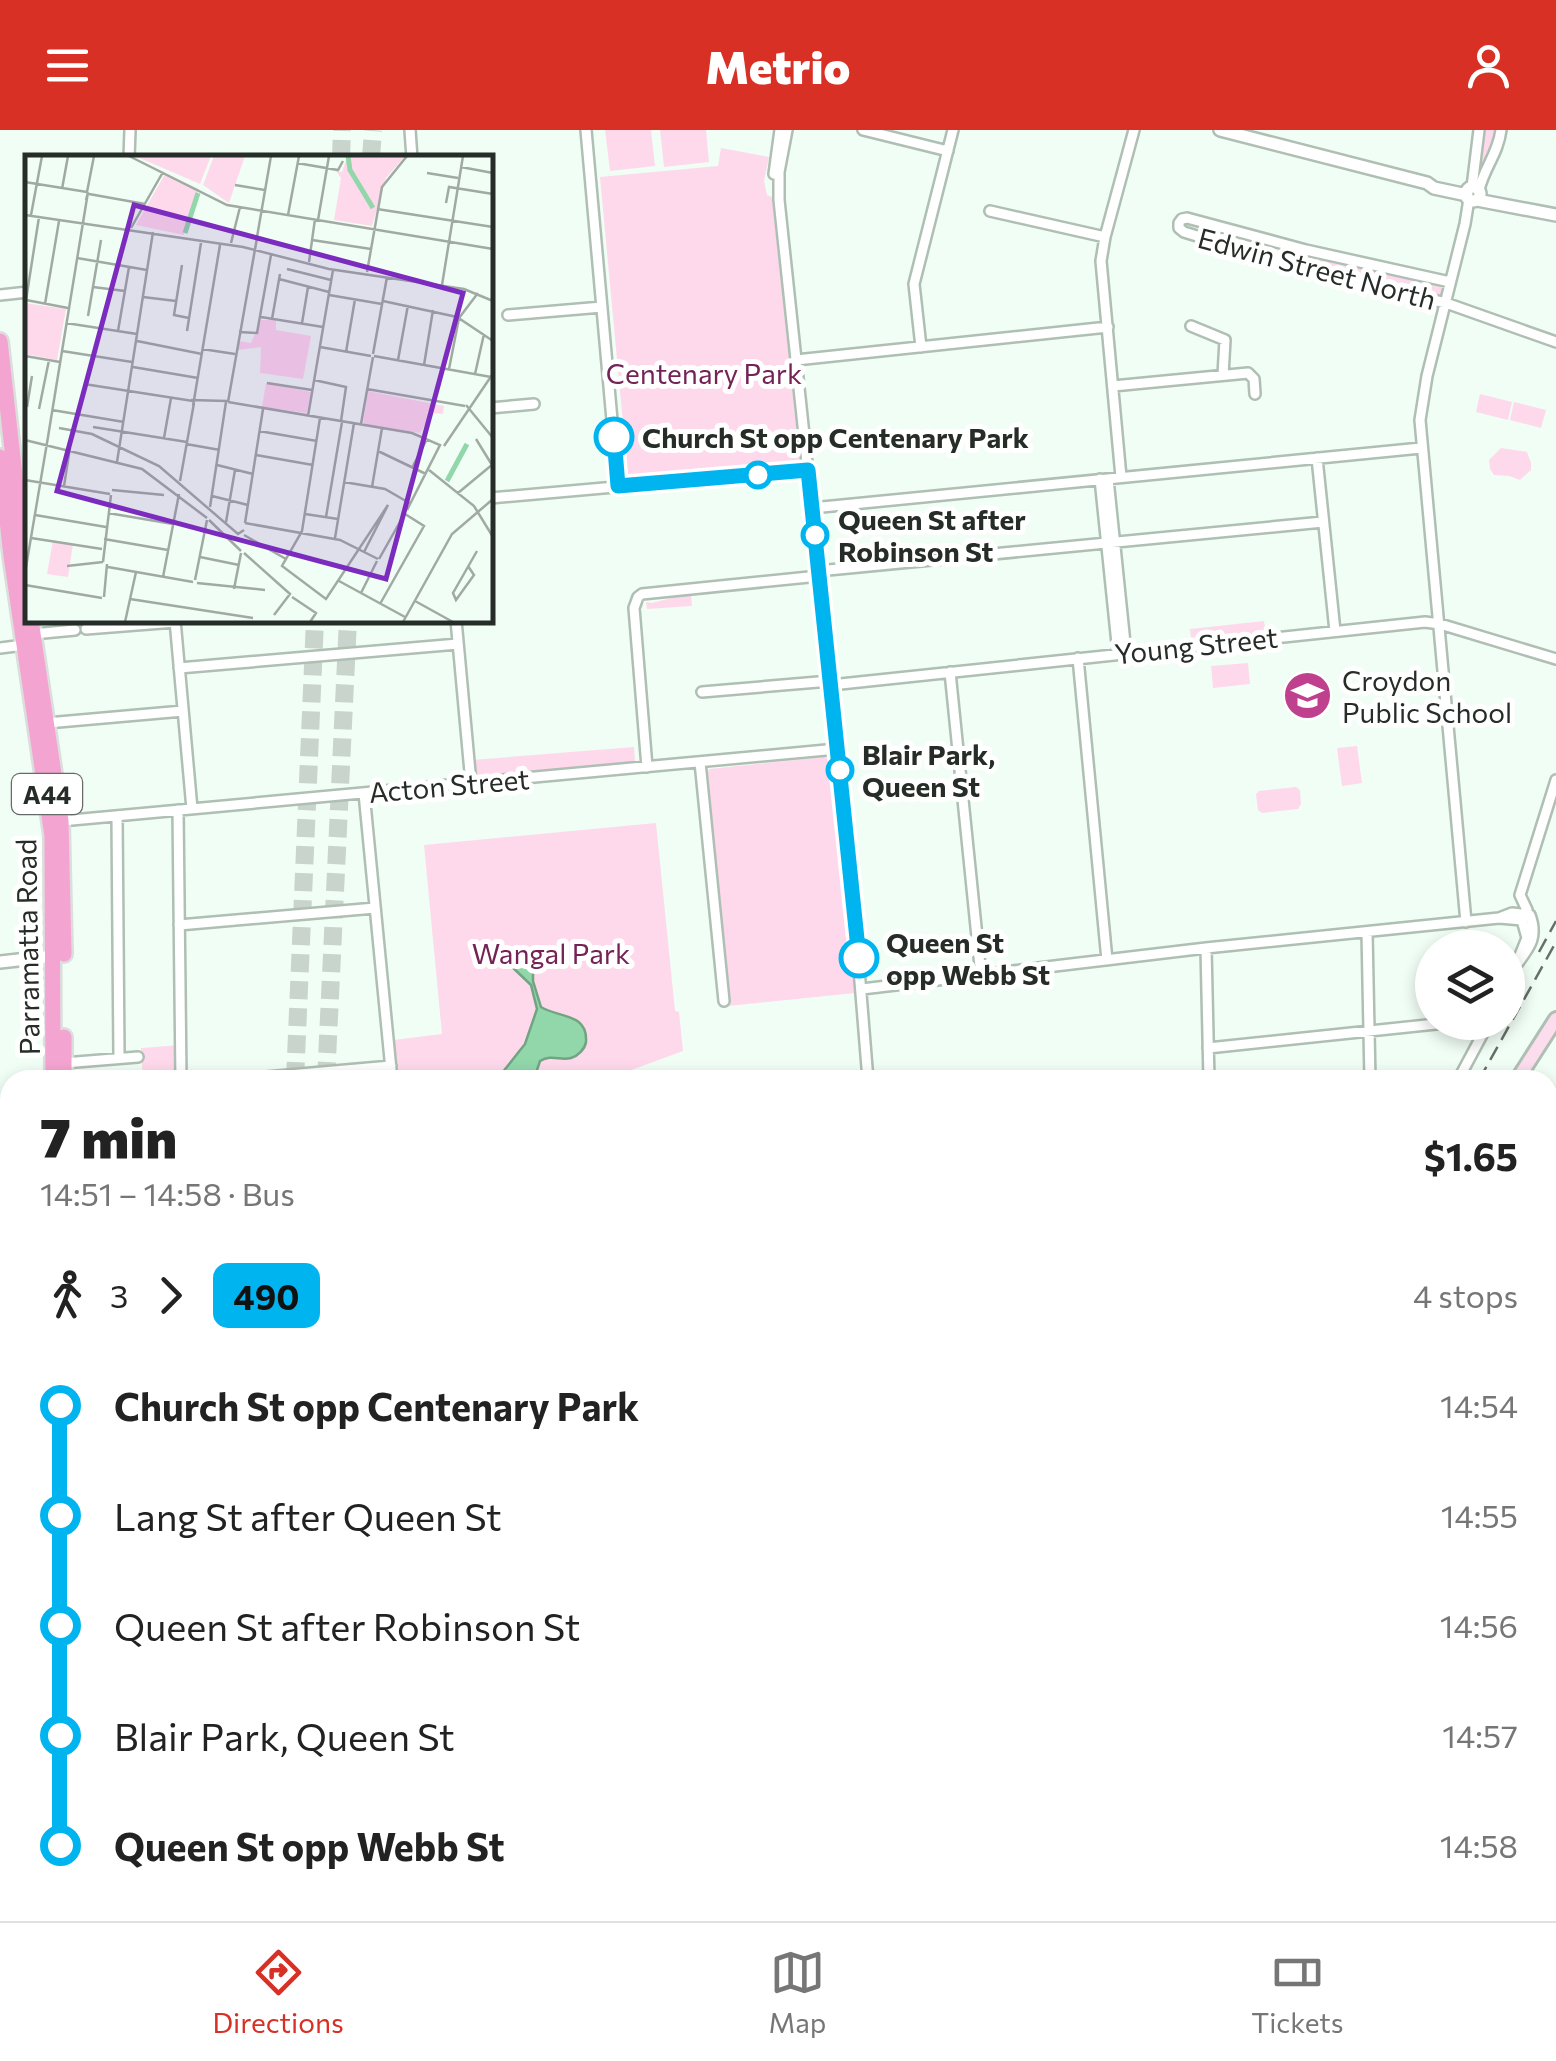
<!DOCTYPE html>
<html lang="en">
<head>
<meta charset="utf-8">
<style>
  :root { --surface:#fff; --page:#f6f6f6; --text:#222; --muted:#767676; --line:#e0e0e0; --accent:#d93025 }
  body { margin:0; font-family:Commissioner,sans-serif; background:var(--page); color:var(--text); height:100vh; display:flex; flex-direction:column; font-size:38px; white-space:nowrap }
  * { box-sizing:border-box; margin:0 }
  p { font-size:32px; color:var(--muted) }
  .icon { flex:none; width:55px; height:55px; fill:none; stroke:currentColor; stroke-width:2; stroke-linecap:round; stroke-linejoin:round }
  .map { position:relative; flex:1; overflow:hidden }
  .side { position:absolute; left:0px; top:940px; width:1558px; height:852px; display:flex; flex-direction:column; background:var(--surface); border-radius:30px 30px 0 0; box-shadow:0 5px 15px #0003 }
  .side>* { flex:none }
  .badge { padding:0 20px; border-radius:15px; font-size:35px; line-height:65px }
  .buttons { position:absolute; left:1415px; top:800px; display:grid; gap:20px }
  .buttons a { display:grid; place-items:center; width:110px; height:110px; border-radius:50%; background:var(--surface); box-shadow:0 5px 15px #0003; font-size:50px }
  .map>.badge { position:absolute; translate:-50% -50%; box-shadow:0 0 0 5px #fff }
  .legs { display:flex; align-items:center; gap:15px; height:110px; padding:0 40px; font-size:32px }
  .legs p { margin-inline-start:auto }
  .overview { display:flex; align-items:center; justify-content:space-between; height:170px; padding:0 40px }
  h1 { font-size:55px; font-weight:800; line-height:75px }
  ul { padding:0 40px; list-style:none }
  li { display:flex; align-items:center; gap:35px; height:110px; font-size:38px }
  li i { display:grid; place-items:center; width:15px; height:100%; margin:0 12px; background:currentColor }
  li i::after { content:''; width:25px; height:25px; margin:-12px; border:8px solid; border-radius:50%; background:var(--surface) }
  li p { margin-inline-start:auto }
  li:first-child i { background:linear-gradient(#0000 50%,currentColor 0) }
  li:last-child i { background:linear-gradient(currentColor 50%,#0000 0) }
  header { display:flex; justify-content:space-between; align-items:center; height:130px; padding:0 40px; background:var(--accent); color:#fff; font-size:45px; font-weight:800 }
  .tab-bar { display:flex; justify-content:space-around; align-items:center; height:140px; border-top:2px solid var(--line); background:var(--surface); font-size:28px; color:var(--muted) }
  .tab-bar a { display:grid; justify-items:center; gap:5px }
  .tab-bar .selected { color:var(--accent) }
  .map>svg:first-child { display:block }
</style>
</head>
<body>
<header><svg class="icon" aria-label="menu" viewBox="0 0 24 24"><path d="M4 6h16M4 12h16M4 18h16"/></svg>Metrio<svg class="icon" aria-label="person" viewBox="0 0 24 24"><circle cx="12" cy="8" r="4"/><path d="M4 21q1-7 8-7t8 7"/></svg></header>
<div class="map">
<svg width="1556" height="1791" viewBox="0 0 1556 1791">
  <rect width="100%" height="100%" fill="#f1fef5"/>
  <path fill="#fed9eb" d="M 605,0 L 651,0 L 655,36 L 610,41 Z
    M 660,0 L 706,0 L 709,32 L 664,37 Z
    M 1482,0 L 1498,0 L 1482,44 L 1479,45 L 1477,42 Z
    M 721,18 L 769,27 L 764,51 L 767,65 L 772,67 L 800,333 L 628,347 L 600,47 L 718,36 Z
    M 1313,124 L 1441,157 L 1443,162 L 1439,167 L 1434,167 L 1319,138 L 1311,134 L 1310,127 Z
    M 1480,264 L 1512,272 L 1508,290 L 1476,282 Z
    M 1514,272 L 1546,280 L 1541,298 L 1510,290 Z
    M 1501,318 L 1527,322 L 1531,333 L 1531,340 L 1520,350 L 1509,346 L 1494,345 L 1490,339 L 1489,330 Z
    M 691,463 L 692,476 L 647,479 L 646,472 L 652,473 Z
    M 1264,491 L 1266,505 L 1192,514 L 1190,499 Z
    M 1248,533 L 1250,554 L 1213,558 L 1211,536 Z
    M 1357,616 L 1362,653 L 1342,656 L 1337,618 Z
    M 634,617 L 635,632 L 473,648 L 472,630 Z
    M 823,627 L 830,628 L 834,633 L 855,863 L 728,876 L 707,645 L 709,639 Z
    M 1296,657 L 1300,660 L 1301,674 L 1298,679 L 1262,683 L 1258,680 L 1256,664 L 1259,661 Z
    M 656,693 L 675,881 L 679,882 L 683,921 L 626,942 L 550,950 L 398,950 L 393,910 L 442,904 L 424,715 Z
    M 181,915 L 181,950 L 143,950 L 141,918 Z
    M 0,1491 L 10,1491 L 10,1729 L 0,1726 Z"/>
  <path fill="#91d7aa" stroke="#71a483" stroke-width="2.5" d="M 526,820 L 533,829 L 533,851 L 541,877 C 559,888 588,883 586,912 C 585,919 578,926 571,928 C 560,931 552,924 540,931 L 536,943 L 530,950 L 500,950 L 502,943 L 525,914 L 537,879 L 531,855 L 511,836 L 511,827 L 514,823 Z"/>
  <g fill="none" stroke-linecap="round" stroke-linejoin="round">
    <path stroke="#71a483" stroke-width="2.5" d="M 0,1489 L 10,1489"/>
    <path stroke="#c8d4cc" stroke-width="18" stroke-dasharray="18 9" stroke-linecap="butt" d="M 341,28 L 342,0
      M 371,28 L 373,0
      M 295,950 L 315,490
      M 326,950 L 348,490
      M 238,1791 L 239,1782
      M 271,1791 L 272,1782"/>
    <defs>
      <path id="minor" d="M 410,0 L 412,28
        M 586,0 L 618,357
        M 787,0 L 779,42 L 779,70 L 853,765 L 868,950
        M 863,0 L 948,21
        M 129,28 L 130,0
        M 774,44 L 780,0
        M 1472,57 L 1479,0
        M 1479,60 C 1484,38 1498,24 1501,0
        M 990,81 L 1105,107
        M 1450,152 L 1306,120 L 1187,88 L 1182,89 L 1179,93 L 1179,98 L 1184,102 L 1310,141 L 1446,173 L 1556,212
        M 0,165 L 28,162
        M 508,185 L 602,177
        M 1191,196 L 1225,210 L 1223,245
        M 921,217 L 914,154 L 953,0
        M 796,230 L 1108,197
        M 1113,256 L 1248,243 L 1254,249 L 1255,264
        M 490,278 L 534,274
        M 1317,328 L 1335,501
        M 1121,347 L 1101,131 L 1105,107 L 1134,0
        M 1100,349 L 1118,523
        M 1108,349 L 1126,523
        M 490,368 L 807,340
        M 812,378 L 1421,318
        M 818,441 L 1323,392
        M 175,490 L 192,679
        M 456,490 L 471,653
        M 86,499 L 175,492
        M 33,504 L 75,500
        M 0,518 L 24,515
        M 1078,528 L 1107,830
        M 179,538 L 458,514
        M 950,542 L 981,846
        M 831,555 L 1425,492 L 1440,494 L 1556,529
        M 702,562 L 830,551
        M 47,593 L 183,581
        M 700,632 L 724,871
        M 647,637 L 634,478 L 638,467 L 642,464 L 819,446
        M 364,663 L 392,950
        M 178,680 L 181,950
        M 117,686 L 119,928
        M 61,691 L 837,619
        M 1499,788 L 1512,783 L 1530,785 C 1538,807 1530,817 1517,834
        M 1522,790 L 1527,780 L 1520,765 L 1556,650
        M 1466,792 L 1420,290 L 1427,246 L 1465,94 L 1469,69
        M 179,795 L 375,778
        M 1367,802 L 1370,950
        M 1206,818 L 1209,950
        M 1508,855 L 1527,808 L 1522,790
        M 862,859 L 1206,818 L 1499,788 L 1522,790
        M 1208,918 L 1455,892
        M 64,933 L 138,927
        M 232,950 L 391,936
        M 1458,950 L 1489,892
        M 1548,990 L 1556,989
        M 4,1119 L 10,1118
        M 1548,1161 L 1556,1161
        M 1548,1234 L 1556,1233
        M 0,1248 L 10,1248
        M 0,1738 L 10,1741
        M 327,1782 L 328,1791
        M 461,1782 L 462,1791
        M 672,1782 L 673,1791
        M 968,1782 L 969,1791
        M 975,1782 L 976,1791
        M 1138,1782 L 1139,1791
        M 1228,1782 L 1229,1791
        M 1525,1782 L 1526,1791
        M 1317,1785 L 1348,1782"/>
      <path id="tertiary" d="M 1220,0 L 1427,53 L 1434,58 L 1467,65
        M1466 64a7 7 0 1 1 14 0a7 7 0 1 1-14 0Z
        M 1477,70 L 1556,85
        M 0,832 L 54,826
        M 1548,1508 L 1556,1507
        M 826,1782 L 827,1791"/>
      <path id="secondary" d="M 1517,950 L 1556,889
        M 1317,1782 L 1318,1791"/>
      <path id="trunk" d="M 0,211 L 28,463
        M 0,327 L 11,426 L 52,706 L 53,950
        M 31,490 L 61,691 L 64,824
        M 64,950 L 64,907
        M 124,1782 L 125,1791
        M 136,1782 L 137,1791"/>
    </defs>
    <use href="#minor" stroke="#afbfb4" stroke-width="14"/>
    <use href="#tertiary" stroke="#afbfb4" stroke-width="16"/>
    <use href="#secondary" stroke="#afbfb4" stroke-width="18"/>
    <use href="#trunk" stroke="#dcdddd" stroke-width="20"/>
    <use href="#minor" stroke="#fff" stroke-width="9"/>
    <use href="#tertiary" stroke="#fff" stroke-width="11"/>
    <use href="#secondary" stroke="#fbddee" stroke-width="12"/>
    <use href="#trunk" stroke="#f4a4d0" stroke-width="15"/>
    <path stroke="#676f69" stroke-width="2.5" stroke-dasharray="15 8" stroke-linecap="butt" d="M 1539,822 L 1556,791
      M 1479,950 L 1556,812
      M 1302,1782 L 1302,1791
      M 1256,1791 L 1256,1782
      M 1281,1791 L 1282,1782"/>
  </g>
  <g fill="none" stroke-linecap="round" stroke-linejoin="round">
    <defs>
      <path id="line-1" d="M 614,307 L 618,356 L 808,340 L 859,828"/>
    </defs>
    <use href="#line-1" stroke="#fff" stroke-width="22"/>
    <use href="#line-1" stroke="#00b5ef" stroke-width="15"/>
  </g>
  <defs>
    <symbol id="school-disc" viewBox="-11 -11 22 22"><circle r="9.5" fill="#bf418e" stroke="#fff"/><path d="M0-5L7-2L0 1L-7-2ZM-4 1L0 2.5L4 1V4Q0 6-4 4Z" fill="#fff"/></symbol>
  </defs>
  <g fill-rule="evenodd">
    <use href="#school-disc" x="1280" y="538" width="55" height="55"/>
  </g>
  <g fill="#fff" stroke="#00b5ef" stroke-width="5">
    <circle cx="614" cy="307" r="18"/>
    <circle cx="758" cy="345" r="12"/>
    <circle cx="815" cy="405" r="12"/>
    <circle cx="840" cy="640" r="12"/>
    <circle cx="859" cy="828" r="18"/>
  </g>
  <g text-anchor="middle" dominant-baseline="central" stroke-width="10" stroke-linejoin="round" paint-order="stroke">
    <rect fill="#fff" stroke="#676b68" stroke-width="2.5" x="12" y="644" width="70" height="40" rx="8"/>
    <g font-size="25" font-weight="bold" fill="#262c28">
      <text x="47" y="664">A44</text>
    </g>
    <g font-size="28" fill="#262c28" stroke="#fff">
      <text transform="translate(1317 138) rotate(15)">Edwin Street North</text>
      <text transform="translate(1196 515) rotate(-6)">Young Street</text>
      <text transform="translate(449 655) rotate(-5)">Acton Street</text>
      <text transform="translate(27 817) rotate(-91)">Parramatta Road</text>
    </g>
    <g font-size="28" fill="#742355" stroke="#fff">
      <text x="704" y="243">Centenary Park</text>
      <text x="551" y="823">Wangal Park</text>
    </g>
    <g font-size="28" font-weight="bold" fill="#262c28" stroke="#fff" text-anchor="start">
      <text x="642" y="307">Church St opp Centenary Park</text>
      <text x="838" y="389">Queen St after<tspan x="838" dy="32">Robinson St</tspan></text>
      <text x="862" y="624">Blair Park,<tspan x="862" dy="32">Queen St</tspan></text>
      <text x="886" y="812">Queen St<tspan x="886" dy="32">opp Webb St</tspan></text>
    </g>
    <g font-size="28" fill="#262c28" stroke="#fff" text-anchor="start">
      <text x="1342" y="550">Croydon<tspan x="1342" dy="32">Public School</tspan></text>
    </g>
  </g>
  <g transform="translate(25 25)">
    <rect width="468" height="468" fill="#f1fef5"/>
    <path d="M 110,1 L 186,1 L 175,29 ZM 189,1 L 220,1 L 204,48 L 178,30 ZM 325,1 L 380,1 L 361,23 L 347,71 L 309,65 L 316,23 L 311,16 L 317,17 L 321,5 L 323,11 ZM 140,19 L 174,34 L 159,80 L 111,70 ZM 0,148 L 41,154 L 32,205 L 0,199 ZM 236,165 L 251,165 L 251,175 L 286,181 L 278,224 L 235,218 L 236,192 L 213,195 L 214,186 L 226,188 ZM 241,228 L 286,237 L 282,258 L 237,252 ZM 343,236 L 419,251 L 418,259 L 398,257 L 407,259 L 395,278 L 338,269 ZM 28,385 L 48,389 L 43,422 L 22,419 Z" fill="#fed9eb"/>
    <path fill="none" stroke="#91d7aa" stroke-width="5" d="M 323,1 L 325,15 L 348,53M 160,78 L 173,38M 422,326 L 442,289"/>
    <path fill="none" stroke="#a0aaa3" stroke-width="2.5" d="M 104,1 L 202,50 L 468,94M 272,8 L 313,15 L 318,6M 436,12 L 468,18M 402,18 L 433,23M 0,27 L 62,37M 210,30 L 240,35M 37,34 L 43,1M 62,37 L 69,1M 64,39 L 120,49M 421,48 L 424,32 L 468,39M 352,54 L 468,72M 0,60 L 218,92 L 304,114 L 439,134 L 468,146M 6,60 L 17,1M 263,60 L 274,1M 14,62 L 1,145 L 43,153M 293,65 L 304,1M 106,73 L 138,17M 232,82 L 246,1M 287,85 L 346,94M 206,88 L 215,52M 52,103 L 122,115M 284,107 L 290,64M 157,110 L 149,160 L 164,163M 262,114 L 306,125M 342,117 L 357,32 L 382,1M 254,124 L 304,137M 417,130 L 438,1M 68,132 L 100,136M 304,140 L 357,149M 118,142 L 151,146M 358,146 L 432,162 L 468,186M 20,149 L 34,66M 63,161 L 76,85M 236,162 L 298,172M 247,164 L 255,119M 41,168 L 112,179M 277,168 L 283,132M 93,176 L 104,112M 162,176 L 176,88M 214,177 L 232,178 L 246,100M 112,186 L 177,199M 295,192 L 346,201M 177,194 L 210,199M 37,196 L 107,207M 321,197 L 330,144M 348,199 L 362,122M 0,201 L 35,207M 349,201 L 466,222M 373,205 L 383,150M 399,210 L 408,155M 108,212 L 173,223M 424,214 L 434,163 L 453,138M 450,219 L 459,179M 289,225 L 321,232 L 316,266M 242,228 L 287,235M 59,229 L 168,246M 342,234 L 440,251M 166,245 L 202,246M 203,247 L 387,278 L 415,290 L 382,355M 203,247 L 232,83M 441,250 L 468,283M 168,251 L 195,90M 2,252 L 7,221M 14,254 L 24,205M 27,255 L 99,267M 283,261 L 308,115M 295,263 L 277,376 L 257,411 L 301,444 L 363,350 L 339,397M 336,269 L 348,202M 68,272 L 162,287M 34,273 L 67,279 L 134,311 L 213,379 L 219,375M 234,276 L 292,286M 139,283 L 146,243M 451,284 L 467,310M 0,285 L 117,314 L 182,363M 22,288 L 63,37 L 61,45M 161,289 L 195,295M 419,291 L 467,220M 353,296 L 401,319M 231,300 L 288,310M 92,307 L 128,77M 192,310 L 228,319M 388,311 L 402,284M 404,315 L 449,351 L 468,382M 0,325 L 85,339M 155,326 L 169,248M 319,327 L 360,334 L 386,349M 39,331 L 45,293M 347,332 L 357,273M 87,335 L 139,340M 433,338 L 468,309M 187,341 L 223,350M 185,352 L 201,247M 83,358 L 148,369M 280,359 L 313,364M 10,360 L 81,372M 301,362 L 317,267M 184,365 L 216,396M 201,367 L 210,315M 220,368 L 315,385 L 353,404M 220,368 L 238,254M 219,380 L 261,404M 6,383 L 77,394M 310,383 L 329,268M 79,384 L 143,395M 219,398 L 265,439 L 249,460M 175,402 L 214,410M 354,404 L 380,358M 78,407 L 86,340M 42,411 L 78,407M 443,411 L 449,420 L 431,445 L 428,438 L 452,396M 83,412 L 168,427M 0,418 L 22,288M 138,422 L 154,339M 170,425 L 182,365M 314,426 L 380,462M 172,428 L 240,435M 0,430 L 77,443M 209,434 L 216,398M 336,438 L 352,406M 79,442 L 82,409M 267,442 L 291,458 L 285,467M 105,444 L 228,463M 390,446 L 428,467M 355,449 L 399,371 L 380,359M 100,467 L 111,417M 378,467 L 427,379 L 468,344"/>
    <path fill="#7b2cbf" fill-opacity="0.15" stroke="#7b2cbf" stroke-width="5" d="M 109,50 L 438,138 L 361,424 L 32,336 Z"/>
    <rect width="468" height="468" fill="none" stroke="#262c28" stroke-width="5"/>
  </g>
</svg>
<div class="buttons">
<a><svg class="icon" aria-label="layers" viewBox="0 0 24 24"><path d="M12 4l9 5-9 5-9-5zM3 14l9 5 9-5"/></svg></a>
</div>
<section class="side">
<div class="overview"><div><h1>7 min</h1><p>14:51 – 14:58 · Bus</p></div><b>$1.65</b></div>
<div class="legs"><svg class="icon" aria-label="walk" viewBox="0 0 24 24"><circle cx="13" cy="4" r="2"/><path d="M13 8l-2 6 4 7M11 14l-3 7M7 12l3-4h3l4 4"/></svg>3<svg class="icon" aria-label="forward" viewBox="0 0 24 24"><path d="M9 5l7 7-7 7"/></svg><b class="badge" style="background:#00b5ef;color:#111">490</b><p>4 stops</p></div>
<ul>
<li><i style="color:#00b5ef"></i><b>Church St opp Centenary Park</b><p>14:54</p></li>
<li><i style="color:#00b5ef"></i><span>Lang St after Queen St</span><p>14:55</p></li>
<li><i style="color:#00b5ef"></i><span>Queen St after Robinson St</span><p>14:56</p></li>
<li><i style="color:#00b5ef"></i><span>Blair Park, Queen St</span><p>14:57</p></li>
<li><i style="color:#00b5ef"></i><b>Queen St opp Webb St</b><p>14:58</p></li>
</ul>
</section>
</div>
<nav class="tab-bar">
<a class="selected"><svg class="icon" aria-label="directions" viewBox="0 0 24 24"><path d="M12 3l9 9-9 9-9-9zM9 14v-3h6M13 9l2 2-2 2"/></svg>Directions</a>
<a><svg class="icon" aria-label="map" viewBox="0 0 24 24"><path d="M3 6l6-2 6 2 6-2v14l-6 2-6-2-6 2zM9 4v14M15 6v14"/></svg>Map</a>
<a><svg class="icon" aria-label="tickets" viewBox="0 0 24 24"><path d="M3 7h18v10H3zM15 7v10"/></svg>Tickets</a>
</nav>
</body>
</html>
